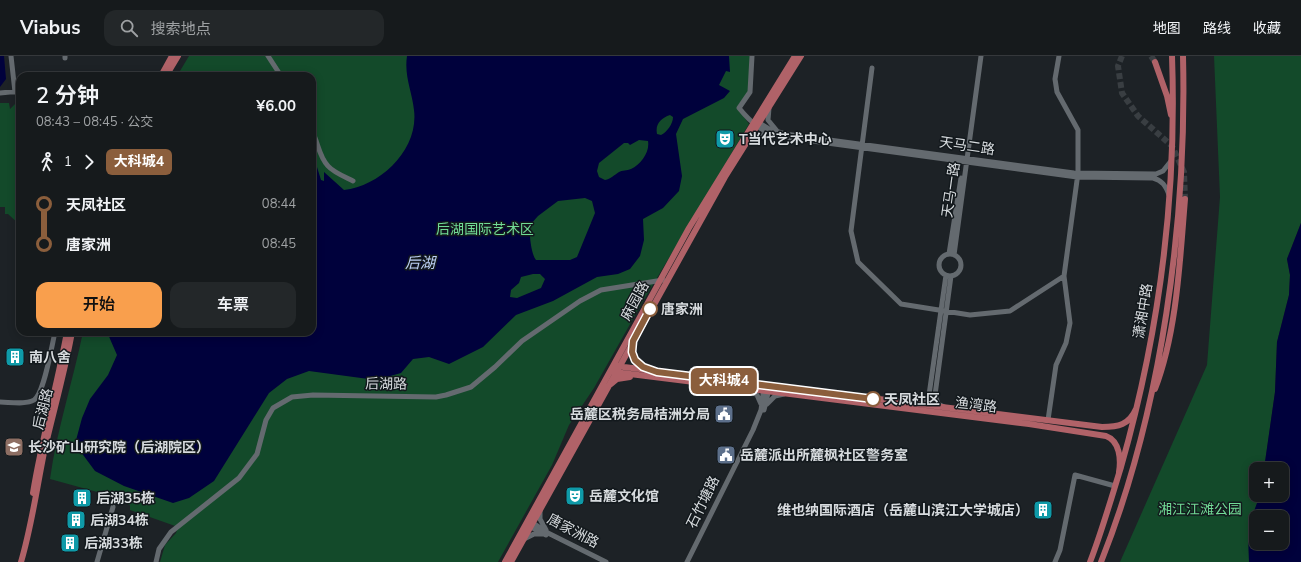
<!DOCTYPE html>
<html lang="zh">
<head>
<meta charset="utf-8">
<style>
  :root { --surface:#161a1c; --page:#232729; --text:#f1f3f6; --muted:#9ea1a3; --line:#35383b; --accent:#f99f4d }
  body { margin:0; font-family:"Nunito Sans","Noto Sans SC",sans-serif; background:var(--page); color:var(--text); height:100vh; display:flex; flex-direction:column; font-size:15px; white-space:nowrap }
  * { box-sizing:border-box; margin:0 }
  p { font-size:13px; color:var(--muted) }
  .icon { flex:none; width:22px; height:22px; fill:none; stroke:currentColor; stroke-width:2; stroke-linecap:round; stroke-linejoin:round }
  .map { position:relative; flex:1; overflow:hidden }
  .drawer { position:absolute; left:16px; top:16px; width:300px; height:264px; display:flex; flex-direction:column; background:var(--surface); border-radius:12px; box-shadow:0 2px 10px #0003,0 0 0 1px var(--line) }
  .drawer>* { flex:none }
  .badge { padding:0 8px; border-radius:6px; font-size:14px; line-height:26px }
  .buttons { position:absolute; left:1249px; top:406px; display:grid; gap:8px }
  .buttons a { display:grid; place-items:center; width:40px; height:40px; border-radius:8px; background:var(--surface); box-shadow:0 2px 10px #0003,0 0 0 1px var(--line); font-size:20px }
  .map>.badge { position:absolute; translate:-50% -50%; box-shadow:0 0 0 2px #fff }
  .legs { display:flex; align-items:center; gap:6px; height:44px; padding:0 20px; font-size:13px }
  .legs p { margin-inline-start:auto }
  .headline { display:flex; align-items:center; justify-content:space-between; height:68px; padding:0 20px }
  h1 { font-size:22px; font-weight:600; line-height:30px }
  .button { display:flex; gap:8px; margin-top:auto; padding:8px 20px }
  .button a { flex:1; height:46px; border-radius:12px; background:var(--accent); color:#111; font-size:16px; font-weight:600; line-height:46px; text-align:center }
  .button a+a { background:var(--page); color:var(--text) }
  ul { padding:0 20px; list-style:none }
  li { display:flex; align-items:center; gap:14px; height:40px; font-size:15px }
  li i { display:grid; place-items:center; width:6px; height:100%; margin:0 5px; background:currentColor }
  li i::after { content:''; width:10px; height:10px; margin:-5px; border:3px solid; border-radius:50%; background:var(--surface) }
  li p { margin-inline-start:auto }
  li:first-child i { background:linear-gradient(#0000 50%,currentColor 0) }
  li:last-child i { background:linear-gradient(currentColor 50%,#0000 0) }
  header { display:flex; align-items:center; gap:24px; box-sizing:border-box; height:56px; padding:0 20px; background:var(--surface); border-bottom:1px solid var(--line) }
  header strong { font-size:19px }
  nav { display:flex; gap:22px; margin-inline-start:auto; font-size:14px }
  .search { width:280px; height:36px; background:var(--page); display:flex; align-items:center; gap:10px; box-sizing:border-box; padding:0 14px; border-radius:12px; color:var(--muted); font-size:15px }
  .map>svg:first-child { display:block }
</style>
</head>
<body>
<header>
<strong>Viabus</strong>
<div class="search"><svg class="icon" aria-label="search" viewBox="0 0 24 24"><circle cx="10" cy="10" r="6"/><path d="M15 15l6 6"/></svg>搜索地点</div>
<nav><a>地图</a><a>路线</a><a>收藏</a></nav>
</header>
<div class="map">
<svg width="1301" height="506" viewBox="0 0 1301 506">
  <rect width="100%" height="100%" fill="#1d2226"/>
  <path fill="#134a2a" d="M 189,0 L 750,0 L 749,35 L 737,51 L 749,68 L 642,247 L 594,332 L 569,369 L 552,409 L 498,506 L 160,506 L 165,489 L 176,477 L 178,471 L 130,454 L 130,449 L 119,445 L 119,442 L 50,423 C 57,373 73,325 83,276 L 312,276 L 312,20 L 177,20 Z
    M 1214,0 L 1301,0 L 1301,167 L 1287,203 L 1290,219 L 1289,239 L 1277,286 L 1275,336 L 1264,413 L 1256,413 L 1256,439 L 1260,439 L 1248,472 L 1249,506 L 1120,506 L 1207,309 L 1220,141 Z
    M 20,43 L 20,169 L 8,158 L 5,158 L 5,151 L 0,151 L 0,47 L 9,47 L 10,53 Z"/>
  <path fill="#00013c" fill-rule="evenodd" d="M 0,0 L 4,0 L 6,23 L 0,31 Z
    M 407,0 L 729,0 L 730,16 L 726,15 L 719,29 L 730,35 L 724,42 L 683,63 L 676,78 L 682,120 L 679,135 L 663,152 L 643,163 L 644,184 L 640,200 L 630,213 L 618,218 L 597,221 L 553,245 L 516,259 L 483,291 L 449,308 L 429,301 L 413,303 L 401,317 L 376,324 L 309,315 L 287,323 L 269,337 L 214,425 L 189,442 L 173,447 L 124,430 L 95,415 L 75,388 L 82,362 L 90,343 L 108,319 L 117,299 L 107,276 L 312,276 L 312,110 L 317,111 L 321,124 L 324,125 L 324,116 L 344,134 C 381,130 419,93 414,54 C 412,35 404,20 407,0 ZM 670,59 L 673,61 C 673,68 667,76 661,79 L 657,78 C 655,68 661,62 670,59 ZM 639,84 L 648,85 C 650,96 641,108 631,113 C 627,115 622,114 619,116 C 614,119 611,123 605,124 L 599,121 L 597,115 L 599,107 L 624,87 L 628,87 L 630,89 ZM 585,142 L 592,145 L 595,157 L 577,201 L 570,204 L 536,204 C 531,198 529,178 530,169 L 538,160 L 558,145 ZM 533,218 L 540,218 L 545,223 L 541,232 L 517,242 L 510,241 L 511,234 L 519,227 L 521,221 Z
    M 1301,167 L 1301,506 L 1249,506 L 1248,472 L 1260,439 L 1282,439 L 1282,413 L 1264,413 L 1275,336 L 1277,286 L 1289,239 L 1290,219 L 1287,203 ZM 1256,461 L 1282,461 L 1282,487 L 1256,487 Z"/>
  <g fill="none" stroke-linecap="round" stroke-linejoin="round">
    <path stroke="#393e42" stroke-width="6" stroke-dasharray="6 3" stroke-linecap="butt" d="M 1122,0 L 1118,10 L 1122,37 L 1138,60 L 1172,90 L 1184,116 L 1185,143
      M 1151,0 L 1155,6"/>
    <path stroke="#646a6f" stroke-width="5" d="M 11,0 L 15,36
      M 65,0 L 65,2
      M 268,0 L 281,20
      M 752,0 L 750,36 L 739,52 C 752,68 763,77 783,81 L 1077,121 L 1153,122 C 1162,124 1166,130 1169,139
      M 872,12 L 851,175 L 858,206 L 901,248 L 970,259 L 1010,255 L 1064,220 L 1078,117 L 1078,74 L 1057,36 L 1055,23 L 1059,0
      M 0,37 L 20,35
      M 769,52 L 768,64 L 777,75
      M 756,65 L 769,73 L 785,78 L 1074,117 L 1156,118 L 1163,115 L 1171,105
      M 312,75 C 318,86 319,101 328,110 C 333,116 345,121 353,125
      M 749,84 L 757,79 L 768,79
      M 949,198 L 961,122
      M939 209a11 11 0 1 1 22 0a11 11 0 1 1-22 0Z
      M 954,199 L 981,0
      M 749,334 L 757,339 L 761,348
      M 0,346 C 9,346 26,349 34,344 C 44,338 52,289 55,276
      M 767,348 L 775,340 L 784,338
      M 919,348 L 925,345 L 929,339 L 946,219
      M 944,351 L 938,348 L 935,339 L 951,220
      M 764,354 L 769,333
      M 1048,364 L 1056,309 L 1066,287 L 1070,267 L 1064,220
      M 540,454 L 540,463 L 546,474
      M 530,465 L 548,477 L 606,506
      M 529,470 L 546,479
      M 524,483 L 534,478 L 543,478
      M 97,506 L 113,451
      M 156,506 L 159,493 L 171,476 L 239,422 L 257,398 L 266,364 L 273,352 L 292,341 L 313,339 L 436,341 L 446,339 L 471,331 L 495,311 L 522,285 L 580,245 L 601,234 L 663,224
      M 687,506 L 753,374 L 761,354 L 764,331
      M 1055,506 L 1060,494 L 1075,419 L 1115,430"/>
    <path stroke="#b06268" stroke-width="6" d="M 1155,6 L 1167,40 L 1171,59
      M 161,20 L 172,0
      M 166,20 L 178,0
      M 632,288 C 631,301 637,308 648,313
      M 616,310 L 1102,371 C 1118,371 1129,369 1136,353
      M 614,316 L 1029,368 L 1106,380 C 1120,385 1121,404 1119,416
      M 611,328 L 617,323 L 630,321
      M 1155,333 C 1177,276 1180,203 1185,143
      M 33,437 C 42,382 57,330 67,276
      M 21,506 C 32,469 37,430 45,392 C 54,353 65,315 72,276
      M 505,506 L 689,172 L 795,0
      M 511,506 L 725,121 L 801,0
      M 1090,506 C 1102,475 1111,443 1121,411 C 1159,278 1177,138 1172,0
      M 1101,506 C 1162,353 1187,164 1183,0"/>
  </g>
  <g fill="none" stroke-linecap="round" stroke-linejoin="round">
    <defs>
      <path id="line-1" d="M 650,253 L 633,285 L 632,296 L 635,304 L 643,311 L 657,316 L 873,343"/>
    </defs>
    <use href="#line-1" stroke="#fff" stroke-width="9"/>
    <use href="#line-1" stroke="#8b5e3c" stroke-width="6"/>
  </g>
  <defs>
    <symbol id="theatre-square" viewBox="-11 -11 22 22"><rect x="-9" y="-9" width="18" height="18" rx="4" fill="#0f9aa8" stroke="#13191d"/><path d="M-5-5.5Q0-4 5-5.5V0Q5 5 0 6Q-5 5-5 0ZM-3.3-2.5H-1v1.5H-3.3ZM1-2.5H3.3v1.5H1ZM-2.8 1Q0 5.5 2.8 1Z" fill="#fff"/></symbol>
    <symbol id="building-square" viewBox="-11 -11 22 22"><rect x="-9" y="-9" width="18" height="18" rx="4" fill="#0f9aa8" stroke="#13191d"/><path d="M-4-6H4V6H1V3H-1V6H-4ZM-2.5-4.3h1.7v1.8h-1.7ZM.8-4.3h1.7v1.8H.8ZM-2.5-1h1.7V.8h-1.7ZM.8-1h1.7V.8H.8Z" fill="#fff"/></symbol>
    <symbol id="civic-square" viewBox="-11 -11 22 22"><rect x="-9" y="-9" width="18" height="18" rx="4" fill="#5c6f8a" stroke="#13191d"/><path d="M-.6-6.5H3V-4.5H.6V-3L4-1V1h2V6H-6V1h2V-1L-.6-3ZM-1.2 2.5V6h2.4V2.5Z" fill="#fff"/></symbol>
    <symbol id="university-square" viewBox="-11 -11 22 22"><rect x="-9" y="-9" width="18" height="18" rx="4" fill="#8d6e63" stroke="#13191d"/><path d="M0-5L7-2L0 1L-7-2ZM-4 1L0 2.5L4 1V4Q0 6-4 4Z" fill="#fff"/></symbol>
  </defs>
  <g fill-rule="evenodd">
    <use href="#theatre-square" x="714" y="72" width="22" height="22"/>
    <use href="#building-square" x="4" y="290" width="22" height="22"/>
    <use href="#civic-square" x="713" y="347" width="22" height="22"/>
    <use href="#university-square" x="3" y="380" width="22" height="22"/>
    <use href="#civic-square" x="715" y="388" width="22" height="22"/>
    <use href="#theatre-square" x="564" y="429" width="22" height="22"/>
    <use href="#building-square" x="71" y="431" width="22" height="22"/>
    <use href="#building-square" x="1032" y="443" width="22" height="22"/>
    <use href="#building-square" x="65" y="453" width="22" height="22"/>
    <use href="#building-square" x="59" y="476" width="22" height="22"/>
  </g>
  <g fill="#fff" stroke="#8b5e3c" stroke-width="2">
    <circle cx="650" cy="253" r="7"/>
    <circle cx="873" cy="343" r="7"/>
  </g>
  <g text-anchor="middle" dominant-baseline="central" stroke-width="3" stroke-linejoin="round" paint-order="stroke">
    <g font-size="14" font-weight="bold" fill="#d7dbde" stroke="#13191d" text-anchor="start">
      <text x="739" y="83">T当代艺术中心</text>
      <text x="29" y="301">南八舍</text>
      <text x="710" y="358" text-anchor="end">岳麓区税务局桔洲分局</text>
      <text x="28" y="391">长沙矿山研究院（后湖院区）</text>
      <text x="740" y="399">岳麓派出所麓枫社区警务室</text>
      <text x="589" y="440">岳麓文化馆</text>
      <text x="96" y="442">后湖35栋</text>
      <text x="1029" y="454" text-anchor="end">维也纳国际酒店（岳麓山滨江大学城店）</text>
      <text x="90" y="464">后湖34栋</text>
      <text x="84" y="487">后湖33栋</text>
    </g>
    <g font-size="14" fill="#d7dbde" stroke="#13191d">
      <text transform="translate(967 90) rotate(8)">天马二路</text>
      <text transform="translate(951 134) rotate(-82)">天马一路</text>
      <text transform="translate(635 245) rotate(-61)">麻园路</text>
      <text transform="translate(1143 255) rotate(-81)">潇湘中路</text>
      <text transform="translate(386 328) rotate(1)">后湖路</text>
      <text transform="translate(976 349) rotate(7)">渔湾路</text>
      <text transform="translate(43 353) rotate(-76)">后湖路</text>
      <text transform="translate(703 446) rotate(-64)">石竹塘路</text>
      <text transform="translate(573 475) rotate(28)">唐家洲路</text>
    </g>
    <g font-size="14" fill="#71db96" stroke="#13191d">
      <text x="485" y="173">后湖国际艺术区</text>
      <text x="1200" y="453">湘江江滩公园</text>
    </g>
    <g font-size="14" font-weight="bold" fill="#d7dbde" stroke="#13191d" text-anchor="start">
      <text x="661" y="253">唐家洲</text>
      <text x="884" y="343">天凤社区</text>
    </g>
    <g font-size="15" font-style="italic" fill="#bdd0f6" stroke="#13191d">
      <text x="420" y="207">后湖</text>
    </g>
  </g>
</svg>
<div class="buttons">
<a>+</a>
<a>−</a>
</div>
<b class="badge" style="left:724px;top:325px;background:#8b5e3c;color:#fff">大科城4</b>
<section class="drawer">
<div class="headline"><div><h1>2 分钟</h1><p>08:43 – 08:45 · 公交</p></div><b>¥6.00</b></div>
<div class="legs"><svg class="icon" aria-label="walk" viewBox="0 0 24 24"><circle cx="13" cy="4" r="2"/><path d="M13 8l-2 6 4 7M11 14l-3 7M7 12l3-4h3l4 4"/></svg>1<svg class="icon" aria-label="forward" viewBox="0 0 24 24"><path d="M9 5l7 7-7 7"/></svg><b class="badge" style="background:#8b5e3c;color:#fff">大科城4</b></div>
<ul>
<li><i style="color:#8b5e3c"></i><b>天凤社区</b><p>08:44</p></li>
<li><i style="color:#8b5e3c"></i><b>唐家洲</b><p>08:45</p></li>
</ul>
<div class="button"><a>开始</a><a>车票</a></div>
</section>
</div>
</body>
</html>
